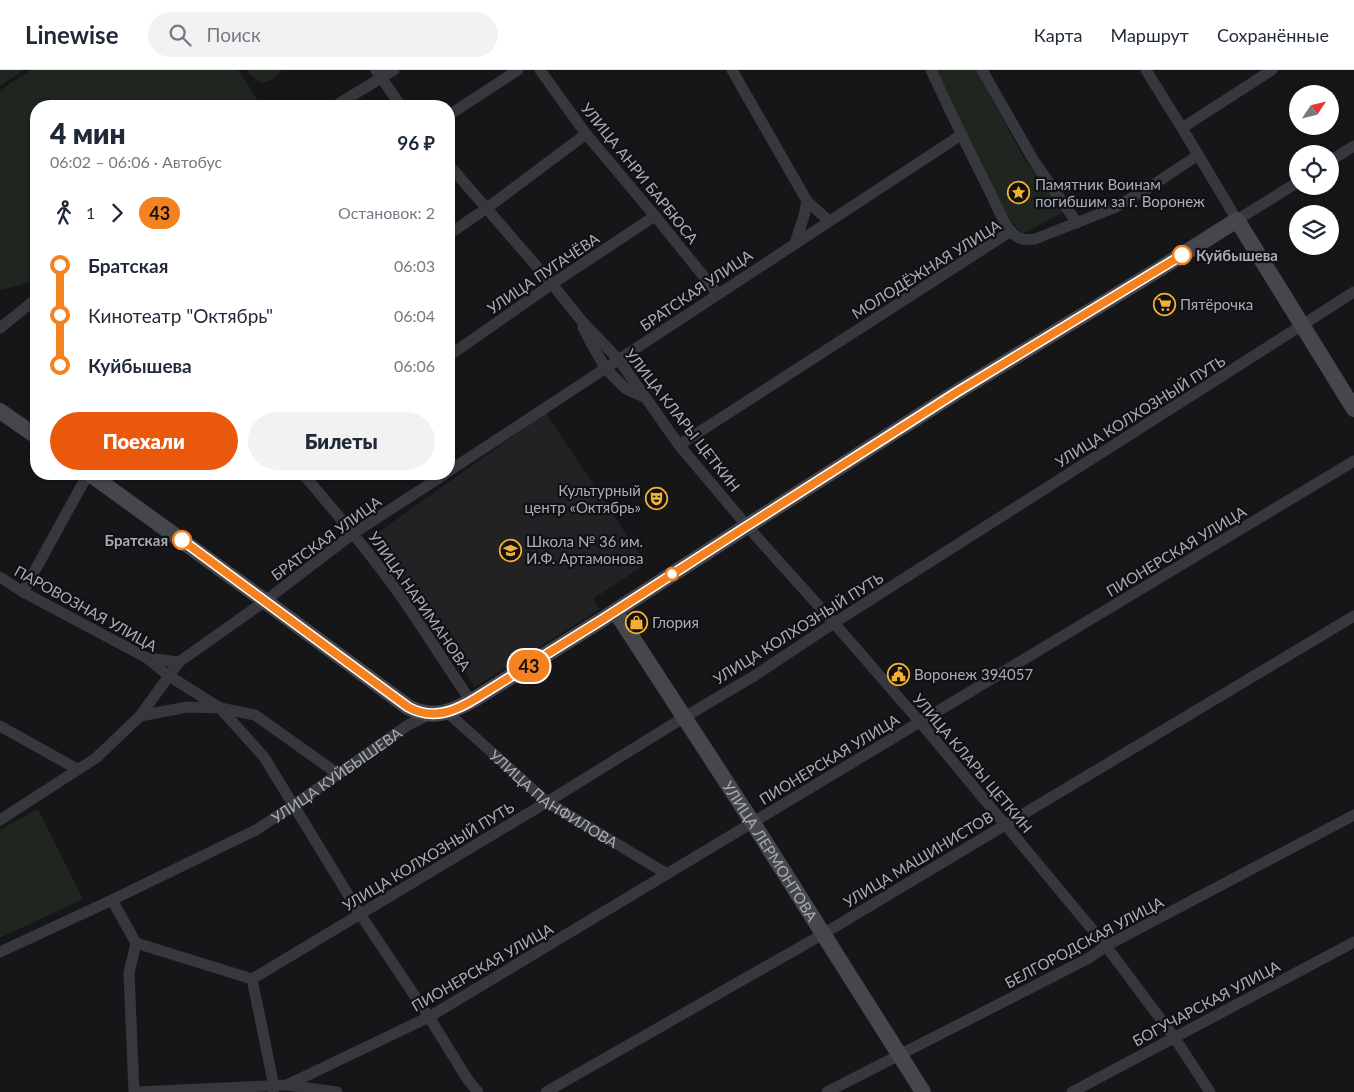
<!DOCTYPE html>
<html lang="ru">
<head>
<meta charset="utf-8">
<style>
  :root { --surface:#fff; --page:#f2f2f3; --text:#1f2937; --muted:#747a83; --line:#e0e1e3; --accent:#ea580c }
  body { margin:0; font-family:Lato,sans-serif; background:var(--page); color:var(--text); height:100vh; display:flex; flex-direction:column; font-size:19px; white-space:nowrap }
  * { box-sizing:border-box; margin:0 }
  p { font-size:16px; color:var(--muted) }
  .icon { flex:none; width:28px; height:28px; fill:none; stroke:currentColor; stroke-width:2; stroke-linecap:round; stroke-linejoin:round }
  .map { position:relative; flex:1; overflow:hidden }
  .sheet { position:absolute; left:30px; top:30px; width:425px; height:380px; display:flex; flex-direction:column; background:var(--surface); border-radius:20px; box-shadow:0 1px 4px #0004 }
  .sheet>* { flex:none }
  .badge { padding:0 10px; border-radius:16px; font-size:18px; line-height:32px }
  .needle { width:32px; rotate:55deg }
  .fabs { position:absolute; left:1289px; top:15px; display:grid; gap:10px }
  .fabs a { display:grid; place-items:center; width:50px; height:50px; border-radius:50%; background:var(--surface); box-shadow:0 1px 4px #0004; font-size:25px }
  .map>.badge { position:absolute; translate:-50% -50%; box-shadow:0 0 0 2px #fff }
  .legs { display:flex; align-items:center; gap:8px; height:55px; padding:0 20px; font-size:16px }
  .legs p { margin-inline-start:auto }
  .headline { display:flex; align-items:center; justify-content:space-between; height:85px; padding:0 20px }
  h1 { font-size:28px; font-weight:800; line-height:38px }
  .primary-button { display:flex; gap:10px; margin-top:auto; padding:10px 20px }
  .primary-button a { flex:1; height:58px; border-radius:30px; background:var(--accent); color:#fff; font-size:20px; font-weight:800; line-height:58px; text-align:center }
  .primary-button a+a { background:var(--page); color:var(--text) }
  ul { padding:0 20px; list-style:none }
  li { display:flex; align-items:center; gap:18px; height:50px; font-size:19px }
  li i { display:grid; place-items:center; width:8px; height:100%; margin:0 6px; background:currentColor }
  li i::after { content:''; width:12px; height:12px; margin:-6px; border:4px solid; border-radius:50%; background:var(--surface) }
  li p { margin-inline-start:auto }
  li:first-child i { background:linear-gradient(#0000 50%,currentColor 0) }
  li:last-child i { background:linear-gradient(currentColor 50%,#0000 0) }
  header { display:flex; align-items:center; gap:30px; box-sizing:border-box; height:70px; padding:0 25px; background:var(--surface); border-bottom:1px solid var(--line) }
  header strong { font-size:24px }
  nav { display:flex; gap:28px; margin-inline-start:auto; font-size:18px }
  .search { width:350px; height:45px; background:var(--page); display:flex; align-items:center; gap:12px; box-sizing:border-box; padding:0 18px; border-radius:28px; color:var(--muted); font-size:19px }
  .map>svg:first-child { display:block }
</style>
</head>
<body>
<header>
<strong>Linewise</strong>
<div class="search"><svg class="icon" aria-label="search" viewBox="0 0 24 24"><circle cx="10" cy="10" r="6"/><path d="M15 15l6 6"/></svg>Поиск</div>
<nav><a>Карта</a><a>Маршрут</a><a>Сохранённые</a></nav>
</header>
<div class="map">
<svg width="1354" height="1022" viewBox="0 0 1354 1022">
  <rect width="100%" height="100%" fill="#161618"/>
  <path fill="#222225" d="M 546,343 L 646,494 L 593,529 L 600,539 L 475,617 L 373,466 Z"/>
  <path fill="#1e261f" d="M 0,0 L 24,0 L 0,16 Z
    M 31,0 L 238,0 L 262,36 L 36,36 L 36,210 L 14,217 L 0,220 L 0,20 Z
    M 247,0 L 282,0 L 274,9 L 261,13 L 249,4 Z
    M 933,0 L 976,0 L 1026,92 L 1041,109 L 1063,141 L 1062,143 L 1028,161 L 1023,163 L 1019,161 L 1003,140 Z
    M 38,739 L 83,829 L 0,868 L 0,760 Z"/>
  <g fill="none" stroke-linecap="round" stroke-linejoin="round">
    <g stroke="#37383d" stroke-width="11">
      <path d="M 376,0 L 401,36"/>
      <path d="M 540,0 L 586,64 L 655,146 L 718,224"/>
      <path d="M 732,0 L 807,131 L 829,151"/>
      <path d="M 931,0 C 950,41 969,81 989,120 C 996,133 1003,154 1013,164 C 1020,170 1026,170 1035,169 L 1114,138 L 1150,117 L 1198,85"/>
      <path d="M 982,0 L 1034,91 L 1077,153"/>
      <path d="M 1146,0 L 1182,58 L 1237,150 L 1298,112"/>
      <path d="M 335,36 L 394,0"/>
      <path d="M 449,45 L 518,0"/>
      <path d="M 1182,58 L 1272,0"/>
      <path d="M 1330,91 L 1354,76"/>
      <path d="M 449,95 L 552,214 L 581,250 L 619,290 L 679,375 L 747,456 L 834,553 L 920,652 L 1106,876 L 1174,967 L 1210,1022"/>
      <path d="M 449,164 L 487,138 L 586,64"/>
      <path d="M 795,173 L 804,146 L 807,131"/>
      <path d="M 583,257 L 591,273 L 606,299 L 626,319 L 644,327"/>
      <path d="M 0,258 L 36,229"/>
      <path d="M 449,286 L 552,214 L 655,146"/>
      <path d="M 679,375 L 1011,161"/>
      <path d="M 449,401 C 620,290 790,176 961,65"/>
      <path d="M 303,404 C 334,440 364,476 392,514 C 420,552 444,593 471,631"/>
      <path d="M 0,507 L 23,522 L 147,588 L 169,606 L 220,638 L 264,687 L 360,844 L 429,947 L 468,1010 L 478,1022"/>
      <path d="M 23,522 L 88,404"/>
      <path d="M 147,588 L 179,592"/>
      <path id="s1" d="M 447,642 L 547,732 L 667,804"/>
      <path d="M 140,646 L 187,637 L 220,638 L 255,645 L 338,704"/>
      <path d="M 0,656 L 77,699"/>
      <path d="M 0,750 L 96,688 L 140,646 L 179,592 L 265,531 L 354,463 L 445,404"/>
      <path d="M 112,830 L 136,873 L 252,909 L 274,1016 L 273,1022"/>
      <path id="s2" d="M 0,882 L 112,830 L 256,760 L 294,735 L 408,655 L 430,644"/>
      <path d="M 252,909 L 547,732 L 683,648 L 754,606 L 834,553 L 1354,222"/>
      <path d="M 287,1015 L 337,1022"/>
      <path d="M 134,1022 L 129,903 L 136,873"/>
      <path d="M 137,1022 L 287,1015 L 429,947 L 1354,391"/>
      <path d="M 546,1022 L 823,864 L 1354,546"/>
      <path d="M 827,1022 L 1089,888 L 1106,876 L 1354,745"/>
      <path d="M 1072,1022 L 1354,872"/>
    </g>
    <g stroke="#45474d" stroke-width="16">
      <path d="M 0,341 L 36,366"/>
      <path d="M 90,404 L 265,531 L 408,637 C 433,651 455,641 478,627 L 603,549 L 747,456 L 957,322 L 1161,198 L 1237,150 L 1354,339"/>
      <path id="s3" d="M 615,541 L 753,753 L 923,1022"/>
    </g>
  </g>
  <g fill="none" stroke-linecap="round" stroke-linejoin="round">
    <defs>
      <path id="line-1" d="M 182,470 L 408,637 C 433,651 456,641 478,627 L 603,549 L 747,456 L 957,322 L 1182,185"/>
    </defs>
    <use href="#line-1" stroke="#fff" stroke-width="11"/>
    <use href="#line-1" stroke="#f58220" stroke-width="8"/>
  </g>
  <defs>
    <symbol id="sight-ring" viewBox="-11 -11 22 22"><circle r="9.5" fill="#111113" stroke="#f2b134" stroke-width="1.5"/><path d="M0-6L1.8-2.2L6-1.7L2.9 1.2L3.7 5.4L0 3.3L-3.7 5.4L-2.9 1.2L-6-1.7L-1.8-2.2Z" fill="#f2b134"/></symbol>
    <symbol id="supermarket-ring" viewBox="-11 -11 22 22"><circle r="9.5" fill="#111113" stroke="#f2b134" stroke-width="1.5"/><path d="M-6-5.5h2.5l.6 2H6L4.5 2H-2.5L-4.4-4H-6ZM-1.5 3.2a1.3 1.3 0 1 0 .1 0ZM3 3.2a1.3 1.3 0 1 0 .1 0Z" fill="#f2b134"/></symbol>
    <symbol id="theatre-ring" viewBox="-11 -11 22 22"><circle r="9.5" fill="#111113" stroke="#f2b134" stroke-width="1.5"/><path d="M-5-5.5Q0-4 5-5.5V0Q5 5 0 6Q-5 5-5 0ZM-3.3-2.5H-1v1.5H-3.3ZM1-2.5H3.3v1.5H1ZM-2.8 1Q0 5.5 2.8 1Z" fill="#f2b134"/></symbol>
    <symbol id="school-ring" viewBox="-11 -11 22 22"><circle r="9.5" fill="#111113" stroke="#f2b134" stroke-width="1.5"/><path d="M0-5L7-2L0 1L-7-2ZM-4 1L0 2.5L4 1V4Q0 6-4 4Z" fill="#f2b134"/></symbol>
    <symbol id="shop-ring" viewBox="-11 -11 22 22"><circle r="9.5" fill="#111113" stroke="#f2b134" stroke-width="1.5"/><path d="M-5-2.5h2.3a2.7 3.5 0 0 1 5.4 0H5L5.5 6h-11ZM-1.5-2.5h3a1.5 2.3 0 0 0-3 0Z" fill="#f2b134"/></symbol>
    <symbol id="civic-ring" viewBox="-11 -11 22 22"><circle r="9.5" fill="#111113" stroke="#f2b134" stroke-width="1.5"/><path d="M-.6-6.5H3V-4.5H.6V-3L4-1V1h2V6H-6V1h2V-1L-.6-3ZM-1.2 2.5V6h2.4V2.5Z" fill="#f2b134"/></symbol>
  </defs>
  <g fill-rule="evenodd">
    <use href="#sight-ring" x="1006" y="110" width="25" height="25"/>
    <use href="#supermarket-ring" x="1152" y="222" width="25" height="25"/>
    <use href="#theatre-ring" x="644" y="416" width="25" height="25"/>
    <use href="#school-ring" x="498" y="468" width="25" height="25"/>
    <use href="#shop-ring" x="624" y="540" width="25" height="25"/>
    <use href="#civic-ring" x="886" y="592" width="25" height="25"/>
  </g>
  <g fill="#fff" stroke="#f58220" stroke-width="2.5">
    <circle cx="1182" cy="185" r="9"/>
    <circle cx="182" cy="470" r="9"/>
    <circle cx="672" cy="504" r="6"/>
  </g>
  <g text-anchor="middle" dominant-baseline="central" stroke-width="4.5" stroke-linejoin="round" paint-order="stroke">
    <g font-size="15" fill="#a8adb8" stroke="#111113">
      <text transform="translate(640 103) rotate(51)">УЛИЦА АНРИ БАРБЮСА</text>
      <text transform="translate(926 199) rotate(-32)">МОЛОДЁЖНАЯ УЛИЦА</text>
      <text transform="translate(543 203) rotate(-34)">УЛИЦА ПУГАЧЁВА</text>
      <text transform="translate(696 220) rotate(-34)">БРАТСКАЯ УЛИЦА</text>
      <text transform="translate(1140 341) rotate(-32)">УЛИЦА КОЛХОЗНЫЙ ПУТЬ</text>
      <text transform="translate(683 350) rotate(52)">УЛИЦА КЛАРЫ ЦЕТКИН</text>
      <text transform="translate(326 468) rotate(-36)">БРАТСКАЯ УЛИЦА</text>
      <text transform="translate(1176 481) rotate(-31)">ПИОНЕРСКАЯ УЛИЦА</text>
      <text transform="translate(420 531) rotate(55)">УЛИЦА НАРИМАНОВА</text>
      <text transform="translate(86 538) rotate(29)">ПАРОВОЗНАЯ УЛИЦА</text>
      <text transform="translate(798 558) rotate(-32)">УЛИЦА КОЛХОЗНЫЙ ПУТЬ</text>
      <text transform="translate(829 689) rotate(-31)">ПИОНЕРСКАЯ УЛИЦА</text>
      <text transform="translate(973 693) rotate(50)">УЛИЦА КЛАРЫ ЦЕТКИН</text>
      <text stroke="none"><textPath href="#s2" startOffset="381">УЛИЦА КУЙБЫШЕВА</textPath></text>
      <text stroke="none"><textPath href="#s1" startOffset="138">УЛИЦА ПАНФИЛОВА</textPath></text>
      <text stroke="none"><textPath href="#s3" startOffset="286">УЛИЦА ЛЕРМОНТОВА</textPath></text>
      <text transform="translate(428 786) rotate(-31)">УЛИЦА КОЛХОЗНЫЙ ПУТЬ</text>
      <text transform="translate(918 789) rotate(-31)">УЛИЦА МАШИНИСТОВ</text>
      <text transform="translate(1084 872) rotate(-28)">БЕЛГОРОДСКАЯ УЛИЦА</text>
      <text transform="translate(482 897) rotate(-30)">ПИОНЕРСКАЯ УЛИЦА</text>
      <text transform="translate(1206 933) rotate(-28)">БОГУЧАРСКАЯ УЛИЦА</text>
    </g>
    <g font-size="15" fill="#a8adb8" stroke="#111113" text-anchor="start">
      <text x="1035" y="114">Памятник Воинам<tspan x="1035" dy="17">погибшим за г. Воронеж</tspan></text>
      <text x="1180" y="234">Пятёрочка</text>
      <text x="641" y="420" text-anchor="end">Культурный<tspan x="641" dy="17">центр «Октябрь»</tspan></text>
      <text x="526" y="471">Школа № 36 им.<tspan x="526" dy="17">И.Ф. Артамонова</tspan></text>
      <text x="652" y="552">Глория</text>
      <text x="914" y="604">Воронеж 394057</text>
    </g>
    <g font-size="15" font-weight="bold" fill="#a8adb8" stroke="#111113" text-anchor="start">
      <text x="1196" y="185">Куйбышева</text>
      <text x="168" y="470" text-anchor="end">Братская</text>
    </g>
  </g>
</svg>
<div class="fabs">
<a><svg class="needle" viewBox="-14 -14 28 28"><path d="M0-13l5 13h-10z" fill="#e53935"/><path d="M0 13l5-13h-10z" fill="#747a83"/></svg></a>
<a><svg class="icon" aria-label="locate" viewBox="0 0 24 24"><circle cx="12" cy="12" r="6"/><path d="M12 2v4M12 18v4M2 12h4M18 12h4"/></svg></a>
<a><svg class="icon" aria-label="layers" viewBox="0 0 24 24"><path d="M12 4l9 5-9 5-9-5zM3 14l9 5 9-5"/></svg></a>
</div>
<b class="badge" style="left:529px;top:596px;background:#f58220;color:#111">43</b>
<section class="sheet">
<div class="headline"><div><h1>4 мин</h1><p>06:02 – 06:06 · Автобус</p></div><b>96 ₽</b></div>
<div class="legs"><svg class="icon" aria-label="walk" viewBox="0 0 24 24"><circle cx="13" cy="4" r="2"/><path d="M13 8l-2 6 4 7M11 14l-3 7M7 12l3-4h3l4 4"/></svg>1<svg class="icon" aria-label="forward" viewBox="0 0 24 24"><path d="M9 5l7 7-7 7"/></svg><b class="badge" style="background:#f58220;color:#111">43</b><p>Остановок: 2</p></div>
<ul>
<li><i style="color:#f58220"></i><b>Братская</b><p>06:03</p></li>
<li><i style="color:#f58220"></i><span>Кинотеатр &quot;Октябрь&quot;</span><p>06:04</p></li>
<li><i style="color:#f58220"></i><b>Куйбышева</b><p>06:06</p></li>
</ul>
<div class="primary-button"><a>Поехали</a><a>Билеты</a></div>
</section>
</div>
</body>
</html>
